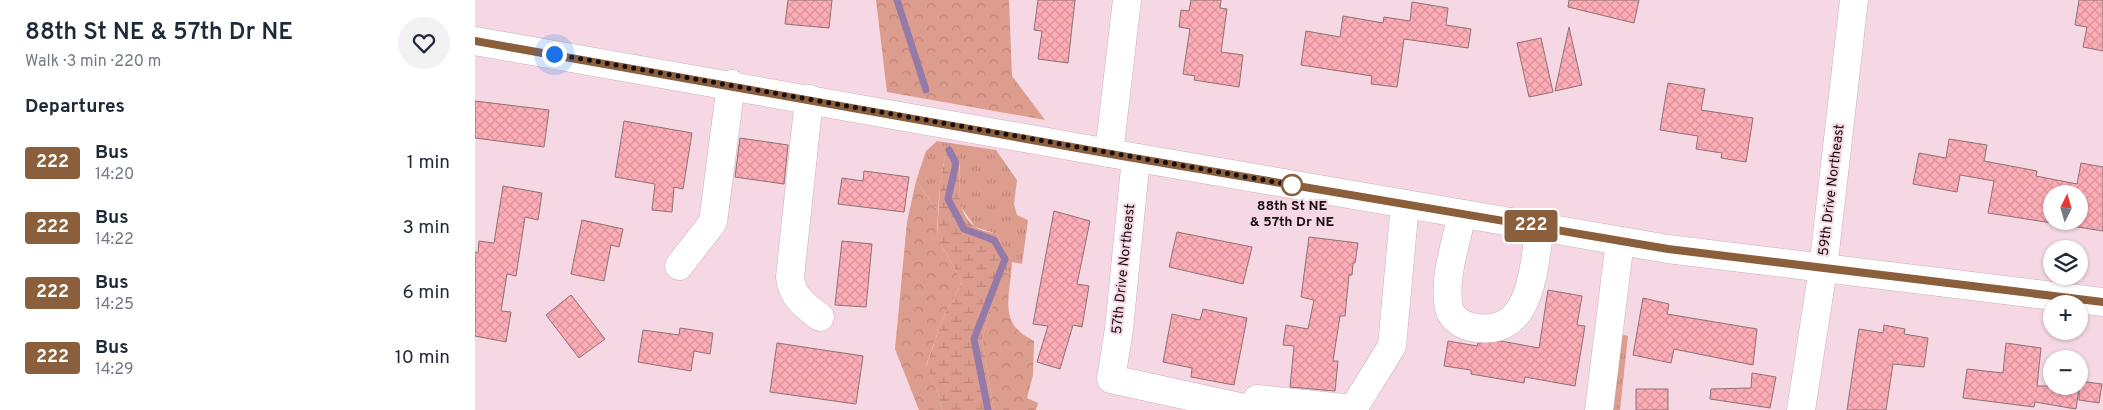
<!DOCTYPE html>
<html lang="en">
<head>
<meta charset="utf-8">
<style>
  :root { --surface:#fff; --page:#f2f2f3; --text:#1f2937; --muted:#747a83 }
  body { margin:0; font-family:Overpass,sans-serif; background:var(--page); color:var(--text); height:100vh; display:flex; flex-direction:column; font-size:19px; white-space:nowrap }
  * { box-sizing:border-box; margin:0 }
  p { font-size:16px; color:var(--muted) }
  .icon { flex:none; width:28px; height:28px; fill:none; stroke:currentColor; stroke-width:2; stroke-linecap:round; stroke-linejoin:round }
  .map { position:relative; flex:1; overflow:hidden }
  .side { display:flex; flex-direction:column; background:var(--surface); width:475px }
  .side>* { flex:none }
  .badge { padding:0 10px; border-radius:4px; font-size:18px; line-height:32px }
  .needle { width:32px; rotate:5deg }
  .fabs { position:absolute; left:1568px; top:185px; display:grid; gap:10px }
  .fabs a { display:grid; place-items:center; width:45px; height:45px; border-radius:50%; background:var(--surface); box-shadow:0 1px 4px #0004; font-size:25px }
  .you { position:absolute; width:25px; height:25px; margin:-12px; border:4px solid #fff; border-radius:50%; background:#1a73e8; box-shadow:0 0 0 8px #1a73e833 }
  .map>.badge { position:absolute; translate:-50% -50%; box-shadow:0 0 0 2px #fff }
  h2 { padding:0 25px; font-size:19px; line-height:45px }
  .round { display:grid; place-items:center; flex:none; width:52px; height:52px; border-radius:26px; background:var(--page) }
  .headline { display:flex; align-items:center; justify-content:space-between; height:85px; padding:0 25px }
  h1 { font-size:24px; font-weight:600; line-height:38px }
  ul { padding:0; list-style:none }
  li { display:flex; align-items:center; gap:15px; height:65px; padding:0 25px }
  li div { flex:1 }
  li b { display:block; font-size:19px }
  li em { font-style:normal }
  li .badge { min-width:55px; font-weight:700; text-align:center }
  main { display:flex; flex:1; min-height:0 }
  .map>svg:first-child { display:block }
</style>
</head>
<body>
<main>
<section class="side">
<div class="headline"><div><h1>88th St NE &amp; 57th Dr NE</h1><p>Walk · 3 min · 220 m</p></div><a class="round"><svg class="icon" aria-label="heart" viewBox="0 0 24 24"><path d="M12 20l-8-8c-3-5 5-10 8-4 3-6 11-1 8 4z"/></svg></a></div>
<h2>Departures</h2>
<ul>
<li><span class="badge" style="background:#8b5e3c;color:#fff">222</span><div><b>Bus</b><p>14:20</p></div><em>1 min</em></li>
<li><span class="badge" style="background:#8b5e3c;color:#fff">222</span><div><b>Bus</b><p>14:22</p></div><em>3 min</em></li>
<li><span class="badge" style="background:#8b5e3c;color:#fff">222</span><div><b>Bus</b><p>14:25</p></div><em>6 min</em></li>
<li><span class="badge" style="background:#8b5e3c;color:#fff">222</span><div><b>Bus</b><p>14:29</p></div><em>10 min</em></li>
</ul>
</section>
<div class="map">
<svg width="1628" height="410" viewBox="0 0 1628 410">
  <defs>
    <pattern id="grass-tufts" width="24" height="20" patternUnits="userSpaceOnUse" patternTransform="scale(1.25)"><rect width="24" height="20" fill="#dd9d8e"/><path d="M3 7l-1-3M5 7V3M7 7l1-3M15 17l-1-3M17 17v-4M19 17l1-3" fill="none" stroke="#bd8679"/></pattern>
    <pattern id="forest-crowns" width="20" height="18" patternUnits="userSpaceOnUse" patternTransform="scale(1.25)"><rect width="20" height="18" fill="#dd9d8e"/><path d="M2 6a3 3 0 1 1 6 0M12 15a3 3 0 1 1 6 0" fill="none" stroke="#bd8679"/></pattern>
    <pattern id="wetland-marsh" width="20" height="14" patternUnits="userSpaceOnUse" patternTransform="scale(1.25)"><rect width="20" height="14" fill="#dd9d8e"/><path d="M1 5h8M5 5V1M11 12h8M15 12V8" fill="none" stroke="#bd8679"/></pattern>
    <pattern id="building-cross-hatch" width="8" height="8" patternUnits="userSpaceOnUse" patternTransform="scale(1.25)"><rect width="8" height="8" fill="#feacb5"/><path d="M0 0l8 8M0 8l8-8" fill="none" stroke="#d9939b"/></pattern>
  </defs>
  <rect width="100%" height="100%" fill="#f5d8e4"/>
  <path fill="url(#grass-tufts)" d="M 462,141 L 521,150 L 542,180 L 539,204 L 542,215 L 553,220 L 547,264 L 537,262 L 536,275 L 529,270 L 533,259 L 522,234 L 500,227 L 484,204 L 485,162 L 471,151 L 465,184 L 463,211 L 441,181 L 451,151 Z
    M 1145,334 L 1153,336 L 1145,410 L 1134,410 Z"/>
  <path fill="url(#forest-crowns)" d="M 401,0 L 534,0 L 537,76 L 570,120 L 412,92 Z
    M 441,181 L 463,211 L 462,237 L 487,282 L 467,320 L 451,366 L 462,389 L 467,410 L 444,410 L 420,349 L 432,222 Z
    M 529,270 L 536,275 C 532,306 528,326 559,341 L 558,375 L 552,398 L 563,403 L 561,410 L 519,410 L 507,339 Z"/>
  <path fill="url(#wetland-marsh)" d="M 481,149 C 491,177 474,206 500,227 C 505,231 516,232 522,234 L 533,259 L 507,339 L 519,410 L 467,410 L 462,389 L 451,367 L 467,320 L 487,282 L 462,237 L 465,184 L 471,151 Z"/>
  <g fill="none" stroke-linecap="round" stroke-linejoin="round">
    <path stroke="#947aa8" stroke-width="7" d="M 422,0 L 451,90
      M 474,150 L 481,163 L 473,199 L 489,229 L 519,240 L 530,259 L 499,339 L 513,410"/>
  </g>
  <path fill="url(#building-cross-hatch)" stroke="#8e7274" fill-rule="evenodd" d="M 313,0 L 357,0 L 354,28 L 310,24 Z
    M 563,0 L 600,0 L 593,63 L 563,59 L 567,31 L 559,30 Z
    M 716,0 L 746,0 L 745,8 L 752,9 L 746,52 L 768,55 L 764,87 L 719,80 L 720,76 L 708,74 L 715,29 L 704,27 L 706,10 L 714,11 Z
    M 1094,0 L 1164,0 L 1159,23 L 1093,7 Z
    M 1604,0 L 1628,0 L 1628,51 L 1608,47 L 1612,27 L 1600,25 Z
    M 937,2 L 973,8 L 971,25 L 996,29 L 993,48 L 929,39 L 922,87 L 896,84 L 897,76 L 826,65 L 831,31 L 865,37 L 868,16 L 908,23 L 909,17 L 935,21 Z
    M 1094,27 L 1107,85 L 1080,91 Z
    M 1066,38 L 1078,92 L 1054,97 L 1042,43 Z
    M 1193,83 L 1230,89 L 1226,110 L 1278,118 L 1271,162 L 1246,158 L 1247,153 L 1221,149 L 1223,136 L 1185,130 Z
    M 0,101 L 74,110 L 69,147 L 0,138 Z
    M 149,121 L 217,133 L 208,189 L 199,187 L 197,212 L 177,210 L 180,184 L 140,177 Z
    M 265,138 L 313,145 L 309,184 L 260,177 Z
    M 1474,139 L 1512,145 L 1509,161 L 1562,171 L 1561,176 L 1602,184 L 1606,163 L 1628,167 L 1628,231 L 1513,213 L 1519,181 L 1485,175 L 1482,192 L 1438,184 L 1444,153 L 1471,158 ZM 1576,194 L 1604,194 L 1604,221 L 1576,221 Z
    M 389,171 L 434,177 L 429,212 L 363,204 L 367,178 L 388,181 Z
    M 28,186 L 67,193 L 63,220 L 50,217 L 41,276 L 32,274 L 26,311 L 36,312 L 31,342 L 0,336 L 0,252 L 3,253 L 4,241 L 19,243 Z
    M 579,211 L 615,221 L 602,284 L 614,286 L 607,327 L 598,325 L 585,369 L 562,362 L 573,326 L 558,324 Z
    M 107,220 L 148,229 L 144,247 L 136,245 L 129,281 L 96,274 Z
    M 702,232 L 777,247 L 768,284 L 694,267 Z
    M 834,237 L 883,243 L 880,263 L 878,263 L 877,275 L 874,275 L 870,316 L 865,316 L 858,361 L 863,361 L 860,391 L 815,387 L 819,346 L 808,345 L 811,325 L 833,329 L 839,300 L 826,297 Z
    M 367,241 L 397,244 L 391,307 L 360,305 Z
    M 1073,290 L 1107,296 L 1102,325 L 1110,326 L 1100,386 L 1050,377 L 1049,383 L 996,374 L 996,370 L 969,366 L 973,341 L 1002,346 L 1003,343 L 1026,341 L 1064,348 Z
    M 96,295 L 130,339 L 104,358 L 71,315 Z
    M 1168,298 L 1194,304 L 1192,314 L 1282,329 L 1278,365 L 1199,349 L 1196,363 L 1158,355 Z
    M 728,309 L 772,318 L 759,385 L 716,377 L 717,368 L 688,362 L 697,314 L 725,320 Z
    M 1409,325 L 1430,329 L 1429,334 L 1453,338 L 1449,367 L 1418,364 L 1411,410 L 1372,410 L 1384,329 L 1408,333 Z
    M 205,328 L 238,333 L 235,354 L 219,351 L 216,371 L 163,362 L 168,330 L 204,335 Z
    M 302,343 L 388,356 L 381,404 L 295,392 Z
    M 1531,343 L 1566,348 L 1562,386 L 1604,386 L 1604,381 L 1627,384 L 1624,403 L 1604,400 L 1604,389 L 1601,409 L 1560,402 L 1559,407 L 1488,398 L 1492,369 L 1528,373 Z
    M 1277,373 L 1301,377 L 1295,408 L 1235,399 L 1236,389 L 1276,388 Z
    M 1161,389 L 1193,389 L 1193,410 L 1161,410 Z"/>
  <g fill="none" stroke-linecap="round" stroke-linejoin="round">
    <defs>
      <path id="minor" d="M 334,99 L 315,277 C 317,297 330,306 345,317
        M 634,153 L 652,0
        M 661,158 L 644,329 L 636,379 L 764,407
        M 987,214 C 981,243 968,279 974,308 C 976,318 987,325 996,327 C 1057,340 1058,270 1065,227
        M 204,266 L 238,222 L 256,84
        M 782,399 L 878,409 L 917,346 L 930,204
        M 1124,410 L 1145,241
        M 1326,410 L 1348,269 L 1379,0"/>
      <path id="major" d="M 0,41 L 634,153 L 1193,249 L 1628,302"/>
    </defs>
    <use href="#minor" stroke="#cbafbb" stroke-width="29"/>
    <use href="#major" stroke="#cbafbb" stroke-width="29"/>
    <use href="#minor" stroke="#fff" stroke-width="28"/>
    <use href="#major" stroke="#fff" stroke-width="28"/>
  </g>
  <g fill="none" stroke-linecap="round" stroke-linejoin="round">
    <defs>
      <path id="line" d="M 0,41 L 647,156 L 1193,249 L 1628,302"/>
    </defs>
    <use href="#line" stroke="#fff" stroke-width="11"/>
    <use href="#line" stroke="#8b5e3c" stroke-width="8"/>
    <path stroke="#180e12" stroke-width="5" stroke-dasharray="0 9" d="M 79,54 L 817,185"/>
  </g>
  <circle fill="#fff" stroke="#8b5e3c" stroke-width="2.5" cx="817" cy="185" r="10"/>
  <g text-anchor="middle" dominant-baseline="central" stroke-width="4" stroke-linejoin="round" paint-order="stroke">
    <g font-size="14" fill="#180e12" stroke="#f5d8e4">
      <text transform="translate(1357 190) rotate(-83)">59th Drive Northeast</text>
      <text transform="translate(649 269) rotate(-84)">57th Drive Northeast</text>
    </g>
    <g font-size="14" font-weight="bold" fill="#180e12" stroke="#f5d8e4">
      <text x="817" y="206">88th St NE<tspan x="817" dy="16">&amp; 57th Dr NE</tspan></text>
    </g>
  </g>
</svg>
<div class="fabs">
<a><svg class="needle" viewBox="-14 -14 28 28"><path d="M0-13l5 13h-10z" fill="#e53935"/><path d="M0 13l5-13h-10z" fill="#747a83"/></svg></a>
<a><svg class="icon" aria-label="layers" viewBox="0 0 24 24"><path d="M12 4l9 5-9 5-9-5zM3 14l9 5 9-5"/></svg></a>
<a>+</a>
<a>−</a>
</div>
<div class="you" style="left:79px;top:54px"></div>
<b class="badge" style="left:1056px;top:226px;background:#8b5e3c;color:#fff">222</b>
</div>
</main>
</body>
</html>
